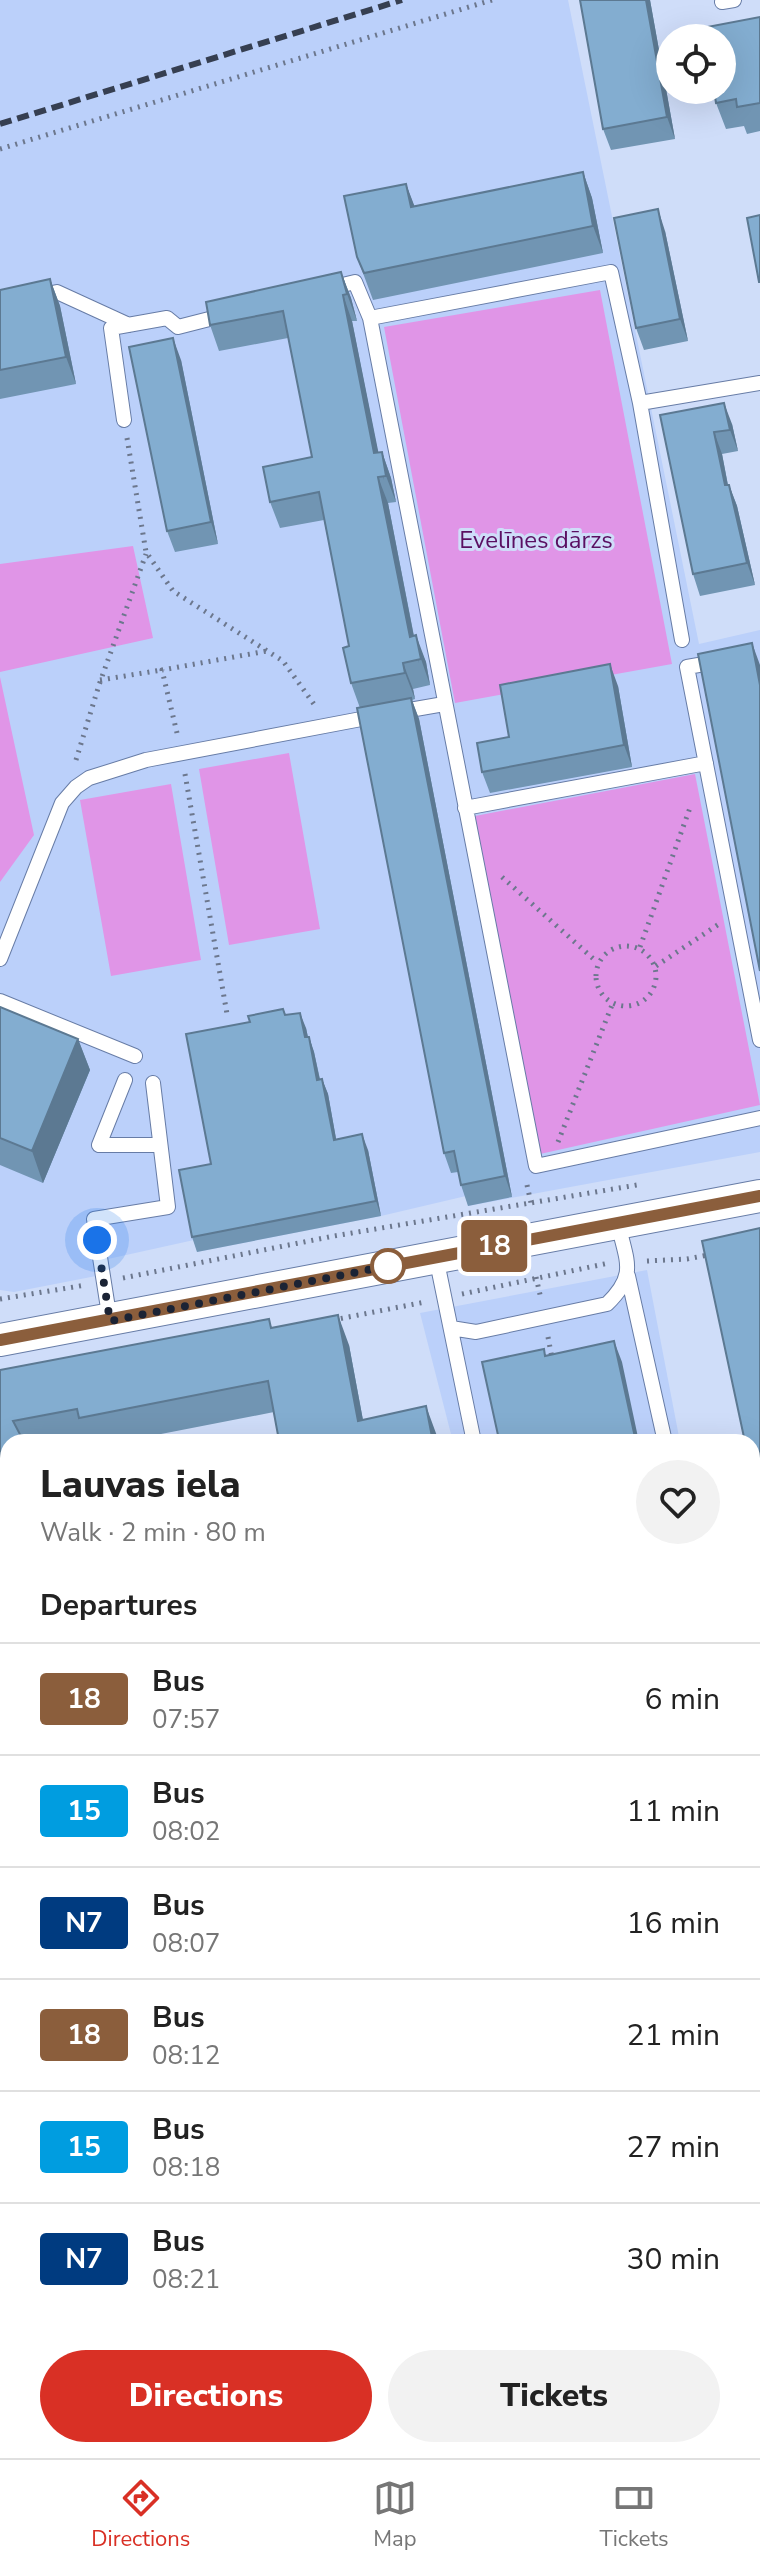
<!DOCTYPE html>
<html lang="en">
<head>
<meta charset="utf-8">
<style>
  :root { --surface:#fff; --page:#f2f2f2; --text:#222; --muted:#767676; --line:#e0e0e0; --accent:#d93025 }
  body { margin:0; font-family:"Nunito Sans",sans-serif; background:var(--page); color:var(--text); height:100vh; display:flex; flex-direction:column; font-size:30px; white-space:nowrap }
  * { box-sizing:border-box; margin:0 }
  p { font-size:26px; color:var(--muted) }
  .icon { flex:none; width:44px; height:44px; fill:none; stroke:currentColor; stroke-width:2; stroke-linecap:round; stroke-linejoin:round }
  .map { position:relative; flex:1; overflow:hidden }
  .panel { position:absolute; left:0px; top:1434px; width:760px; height:1024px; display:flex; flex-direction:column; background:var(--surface); border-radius:24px 24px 0 0; box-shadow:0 8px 32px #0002 }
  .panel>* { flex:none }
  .badge { padding:0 16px; border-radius:6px; font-size:28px; line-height:52px }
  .buttons { position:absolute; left:656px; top:24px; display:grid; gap:16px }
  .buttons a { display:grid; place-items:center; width:80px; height:80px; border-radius:50%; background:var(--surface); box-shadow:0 8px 32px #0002; font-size:40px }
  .you { position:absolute; width:40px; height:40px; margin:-20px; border:6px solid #fff; border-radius:50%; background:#1a73e8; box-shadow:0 0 0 12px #1a73e833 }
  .map>.badge { position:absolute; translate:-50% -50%; box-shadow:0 0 0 4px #fff }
  h2 { padding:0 40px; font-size:30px; line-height:72px }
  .round { display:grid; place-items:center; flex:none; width:84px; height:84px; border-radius:42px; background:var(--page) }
  .head { display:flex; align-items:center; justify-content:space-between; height:136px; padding:0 40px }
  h1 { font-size:38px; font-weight:800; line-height:60px }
  .button { display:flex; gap:16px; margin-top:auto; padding:16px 40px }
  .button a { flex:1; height:92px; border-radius:48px; background:var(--accent); color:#fff; font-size:32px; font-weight:800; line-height:92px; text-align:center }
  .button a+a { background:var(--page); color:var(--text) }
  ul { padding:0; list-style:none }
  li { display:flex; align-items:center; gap:24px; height:112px; padding:0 40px; border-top:2px solid var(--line) }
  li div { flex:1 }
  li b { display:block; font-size:30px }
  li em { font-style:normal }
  li .badge { min-width:88px; font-weight:700; text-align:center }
  .tab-bar { display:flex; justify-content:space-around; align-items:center; height:112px; border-top:2px solid var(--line); background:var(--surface); font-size:22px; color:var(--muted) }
  .tab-bar a { display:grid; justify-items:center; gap:4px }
  .tab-bar .current { color:var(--accent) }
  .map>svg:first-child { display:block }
</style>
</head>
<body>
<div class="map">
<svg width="760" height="2458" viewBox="0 0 760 2458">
  <rect width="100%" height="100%" fill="#cfddf9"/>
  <path fill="#bbd0fa" d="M 0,0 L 568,0 L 699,644 L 760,630 L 760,1152 L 468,1206 L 466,1196 L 381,1216 L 197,1252 L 194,1240 L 108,1259 L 96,1276 L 14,1292 L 0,1290 Z
    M 647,1270 L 680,1442 L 453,1442 L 420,1313 Z"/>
  <path fill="#e095e7" d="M 600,290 L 672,664 L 455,703 L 384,327 Z
    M 133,546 L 153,638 L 0,672 L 0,564 Z
    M 0,677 L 34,835 L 0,882 Z
    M 289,753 L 320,929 L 229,945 L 199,769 Z
    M 695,774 L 760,1105 L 540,1154 L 475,816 Z
    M 171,784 L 201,960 L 111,976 L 80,800 Z
    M 0,1663 L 8,1677 L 8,2138 L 0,2141 Z
    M 760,2116 L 760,2458 L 231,2458 L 242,2450 L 752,2450 L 752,2137 L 757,2134 L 752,2132 L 752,2119 Z"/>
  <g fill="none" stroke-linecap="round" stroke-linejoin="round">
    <defs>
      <path id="service" d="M 722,2 L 734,0
        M 330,288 L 355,282 L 370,318 L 536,1166 L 760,1118
        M 0,304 L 57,292 L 129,325
        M 370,318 L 611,272 L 640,403 L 682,640
        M 640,403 L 760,383
        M 124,420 L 111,328 L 167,318 L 178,327 L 225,315
        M 716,662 L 687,667 L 760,1040
        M 398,712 L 444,704
        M 465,808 L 706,763
        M 0,959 L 62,803 L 76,787 L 89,778 L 146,760 L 377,716
        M 0,1001 L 135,1056
        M 125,1080 L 99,1145 L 160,1145
        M 436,1257 L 474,1442
        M 628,1276 L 665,1442
        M 110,1321 L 94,1219 L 168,1207 L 153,1083
        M 451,1328 L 476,1332 L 607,1304 C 638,1274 626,1261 618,1223
        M 752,2029 L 760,2046"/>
      <path id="minor" d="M 0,1614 L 8,1628
        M 0,2171 L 8,2168"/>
      <path id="tertiary" d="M 0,1340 L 760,1196
        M 752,2068 L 760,2064
        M 168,2458 L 178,2450"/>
    </defs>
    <use href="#service" stroke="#677ca6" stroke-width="16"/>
    <use href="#minor" stroke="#677ca6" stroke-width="28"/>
    <use href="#tertiary" stroke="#677ca6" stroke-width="34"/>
    <path stroke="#6c778d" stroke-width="5" stroke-dasharray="2 6" stroke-linecap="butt" d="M 0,149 L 492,0
      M 127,438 L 146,552 L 173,591 L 283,661 L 316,707
      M 100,680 L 162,670
      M 177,733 L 162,670 L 267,651
      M 76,760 L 99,685 L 146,554
      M 185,774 L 227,1014
      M 502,877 L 597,962
      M596 976a30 30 0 1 1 60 0a30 30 0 1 1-60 0Z
      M 640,947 L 691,805
      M 656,966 L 719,924
      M 558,1142 L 612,1005
      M 527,1185 L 531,1203
      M 647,1261 L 687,1259 L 708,1255
      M 536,1277 L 541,1299
      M 123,1278 L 334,1236 L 637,1185
      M 462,1294 L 609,1263
      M 0,1299 L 86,1285
      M 333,1320 L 425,1302
      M 548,1337 L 552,1358
      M 0,1914 L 8,1920
      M 0,2003 L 8,2004
      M 752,2143 L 760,2145
      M 752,2320 L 760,2298
      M 752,2408 L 760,2411
      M 106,2458 L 116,2450
      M 343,2458 L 345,2450
      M 439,2458 L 449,2450
      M 703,2458 L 706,2450"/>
    <use href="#service" stroke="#fff" stroke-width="14"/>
    <use href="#minor" stroke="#fff" stroke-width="26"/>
    <use href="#tertiary" stroke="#fff" stroke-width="32"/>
    <path stroke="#363f51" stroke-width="2" d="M 752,2075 L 760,2071
      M 158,2458 L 168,2450
      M 180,2458 L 190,2450"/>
    <path stroke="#363f51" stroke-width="6" stroke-dasharray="12 6" stroke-linecap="butt" d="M 0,124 L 402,0"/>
  </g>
  <path fill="#7195b3" d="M 580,0 L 650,0 L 675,139 L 611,150 L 603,129 Z
    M 760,17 L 760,131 L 747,134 L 744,126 L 726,129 L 716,103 Z
    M 583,172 L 592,198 L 603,253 L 373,300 L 357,257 L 406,184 L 414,206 Z
    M 665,231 L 688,341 L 644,350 L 636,328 Z
    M 341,272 L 351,298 L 357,321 L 352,321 L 378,453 L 382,452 L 391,478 L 396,502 L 388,503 L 414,636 L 426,662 L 430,685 L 413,689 L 415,699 L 412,700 L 419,719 L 512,1197 L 468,1206 L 461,1185 L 458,1172 L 451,1173 L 444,1153 L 360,708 L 351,683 L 349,646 L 324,520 L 280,528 L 270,502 L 312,457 L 288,338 L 219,351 L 210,325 Z
    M 50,279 L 60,306 L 76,384 L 0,399 L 0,290 Z
    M 181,360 L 218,544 L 175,552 L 167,531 Z
    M 660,415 L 732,424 L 738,451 L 722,454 L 728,485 L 729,485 L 737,506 L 755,585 L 700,596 L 693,574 Z
    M 618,686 L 632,767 L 490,793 L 482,772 L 509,737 Z
    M 0,1007 L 78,1039 L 90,1070 L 43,1183 L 0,1165 Z
    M 283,1009 L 286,1015 L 306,1028 L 308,1037 L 309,1037 L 314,1052 L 320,1079 L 322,1079 L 328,1094 L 336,1139 L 368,1150 L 381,1216 L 197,1252 L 192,1237 L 250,1022 Z
    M 760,1228 L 760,1501 L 755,1487 Z
    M 272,1327 L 349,1345 L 363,1420 L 437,1436 L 438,1442 L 275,1442 L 278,1435 L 274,1412 L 120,1442 L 88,1442 L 87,1439 L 72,1442 L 8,1442 L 8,1536 L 0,1522 L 0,1370 Z
    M 752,1554 L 757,1577 L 752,1578 Z
    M 8,2185 L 8,2276 L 0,2265 L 0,2187 Z"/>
  <path fill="#5c7992" d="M 646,0 L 650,0 L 675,139 L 667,117 Z
    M 583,172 L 592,198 L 603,253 L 593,226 Z
    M 406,184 L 416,210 L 411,207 Z
    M 658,209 L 665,231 L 688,341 L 680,319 Z
    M 341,272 L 351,298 L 357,321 L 347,294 Z
    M 50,279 L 60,306 L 76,384 L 66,357 Z
    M 343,295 L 352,321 L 384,480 L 374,453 Z
    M 173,338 L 181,360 L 218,544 L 211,522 Z
    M 724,403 L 732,424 L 738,451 L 730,430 Z
    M 714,432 L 722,454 L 732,507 L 725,485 Z
    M 382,452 L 391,478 L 396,502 L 386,476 Z
    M 378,477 L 388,503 L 419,663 L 410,637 Z
    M 729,485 L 737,506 L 755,585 L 747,563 Z
    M 416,635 L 426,662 L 430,685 L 421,659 Z
    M 752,643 L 760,665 L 760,685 Z
    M 403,663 L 413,689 L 415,699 L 405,673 Z
    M 610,664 L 618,686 L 632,767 L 624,745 Z
    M 411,698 L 419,719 L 512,1197 L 505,1176 Z
    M 300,1013 L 306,1028 L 311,1052 L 305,1037 Z
    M 309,1037 L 314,1052 L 323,1095 L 317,1080 Z
    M 78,1039 L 90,1070 L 43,1183 L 32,1151 Z
    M 322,1079 L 328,1094 L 339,1155 L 334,1140 Z
    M 362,1134 L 368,1150 L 381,1216 L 376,1201 Z
    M 338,1315 L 349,1345 L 367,1442 L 358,1421 Z
    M 614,1341 L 622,1362 L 639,1442 L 636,1442 Z
    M 426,1406 L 437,1436 L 438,1442 L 433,1442 Z"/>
  <path fill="#83add0" stroke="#5c7992" stroke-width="2" d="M 580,0 L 646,0 L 667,117 L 603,129 Z
    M 760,17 L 760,103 L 737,107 L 736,99 L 716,103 L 714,90 L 722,90 L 722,38 L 704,38 L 702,28 Z
    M 583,172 L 593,226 L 364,273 L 357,257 L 344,196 L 406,184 L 411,207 Z
    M 658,209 L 680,319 L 636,328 L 614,218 Z
    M 760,215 L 760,282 L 759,282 L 747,218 Z
    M 341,272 L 347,294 L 343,295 L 374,453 L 382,452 L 386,476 L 378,477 L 410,637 L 416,635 L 421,659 L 403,663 L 405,673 L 351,683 L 343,648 L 349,646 L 319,492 L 270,502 L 263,467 L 312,457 L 283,311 L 210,325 L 206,302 Z
    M 50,279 L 66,357 L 0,370 L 0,290 Z
    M 173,338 L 211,522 L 167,531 L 129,347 Z
    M 724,403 L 730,430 L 714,432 L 725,485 L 729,485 L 747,563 L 693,574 L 660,415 Z
    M 752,643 L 760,685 L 760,971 L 698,654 Z
    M 610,664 L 624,745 L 482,772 L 477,743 L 509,737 L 500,685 Z
    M 411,698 L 505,1176 L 461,1185 L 454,1151 L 444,1153 L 357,708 Z
    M 0,1007 L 78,1039 L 32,1151 L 0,1138 Z
    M 283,1009 L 285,1015 L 300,1013 L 305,1037 L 309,1037 L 317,1080 L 322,1079 L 334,1140 L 362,1134 L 376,1201 L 192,1237 L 179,1170 L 211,1164 L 186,1034 L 250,1022 L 248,1016 Z
    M 760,1228 L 760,1486 L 755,1487 L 752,1474 L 752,1442 L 745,1442 L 702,1241 Z
    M 338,1315 L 358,1421 L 426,1406 L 433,1442 L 275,1442 L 274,1436 L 278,1435 L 268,1381 L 79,1418 L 77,1409 L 13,1421 L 24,1442 L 8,1442 L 8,1525 L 0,1511 L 0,1370 L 269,1319 L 271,1328 Z
    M 614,1341 L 636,1442 L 478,1442 L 477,1440 L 498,1435 L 482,1362 L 544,1349 L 545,1356 Z
    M 8,2185 L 8,2264 L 0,2253 L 0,2187 Z
    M 8,2315 L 8,2325 L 3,2319 Z
    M 8,2435 L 8,2450 L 33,2450 L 41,2458 L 0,2458 L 0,2442 Z"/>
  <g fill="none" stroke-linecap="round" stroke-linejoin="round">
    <defs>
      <path id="line" d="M 0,1340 L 760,1196"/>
    </defs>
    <use href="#line" stroke="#fff" stroke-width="18"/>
    <use href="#line" stroke="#8b5e3c" stroke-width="12"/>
    <path stroke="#1b2334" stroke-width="8" stroke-dasharray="0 14.4" d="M 97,1240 L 110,1321 L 388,1266"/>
  </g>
  <circle fill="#fff" stroke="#8b5e3c" stroke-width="4" cx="388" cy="1266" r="16"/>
  <g text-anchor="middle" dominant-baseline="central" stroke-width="6" stroke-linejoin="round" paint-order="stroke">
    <g font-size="24" fill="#5a0f62" stroke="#cfddf9">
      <text x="536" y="540">Evelīnes dārzs</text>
    </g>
  </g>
</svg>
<div class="buttons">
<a><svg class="icon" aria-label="locate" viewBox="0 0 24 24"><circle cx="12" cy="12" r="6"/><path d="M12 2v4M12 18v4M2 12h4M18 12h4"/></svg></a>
</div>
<div class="you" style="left:97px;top:1240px"></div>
<b class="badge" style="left:494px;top:1246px;background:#8b5e3c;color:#fff">18</b>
<section class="panel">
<div class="head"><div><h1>Lauvas iela</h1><p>Walk · 2 min · 80 m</p></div><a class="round"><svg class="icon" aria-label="heart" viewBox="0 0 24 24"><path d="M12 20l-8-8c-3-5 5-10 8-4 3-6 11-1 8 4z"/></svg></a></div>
<h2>Departures</h2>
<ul>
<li><span class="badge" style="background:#8b5e3c;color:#fff">18</span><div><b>Bus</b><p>07:57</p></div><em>6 min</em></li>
<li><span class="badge" style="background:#009de0;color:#fff">15</span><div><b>Bus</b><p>08:02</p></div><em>11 min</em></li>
<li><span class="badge" style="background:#003b80;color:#fff">N7</span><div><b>Bus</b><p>08:07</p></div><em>16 min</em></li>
<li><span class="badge" style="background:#8b5e3c;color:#fff">18</span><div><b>Bus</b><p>08:12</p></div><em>21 min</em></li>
<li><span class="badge" style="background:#009de0;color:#fff">15</span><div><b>Bus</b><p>08:18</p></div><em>27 min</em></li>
<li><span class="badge" style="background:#003b80;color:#fff">N7</span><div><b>Bus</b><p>08:21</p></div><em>30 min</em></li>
</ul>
<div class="button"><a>Directions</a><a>Tickets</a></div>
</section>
</div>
<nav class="tab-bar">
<a class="current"><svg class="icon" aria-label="directions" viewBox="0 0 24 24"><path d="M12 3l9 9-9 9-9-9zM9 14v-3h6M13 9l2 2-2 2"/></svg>Directions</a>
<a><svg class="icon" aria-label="map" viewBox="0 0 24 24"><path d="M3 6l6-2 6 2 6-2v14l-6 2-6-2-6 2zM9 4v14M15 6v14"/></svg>Map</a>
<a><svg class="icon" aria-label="tickets" viewBox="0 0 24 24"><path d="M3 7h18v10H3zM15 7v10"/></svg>Tickets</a>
</nav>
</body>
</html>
